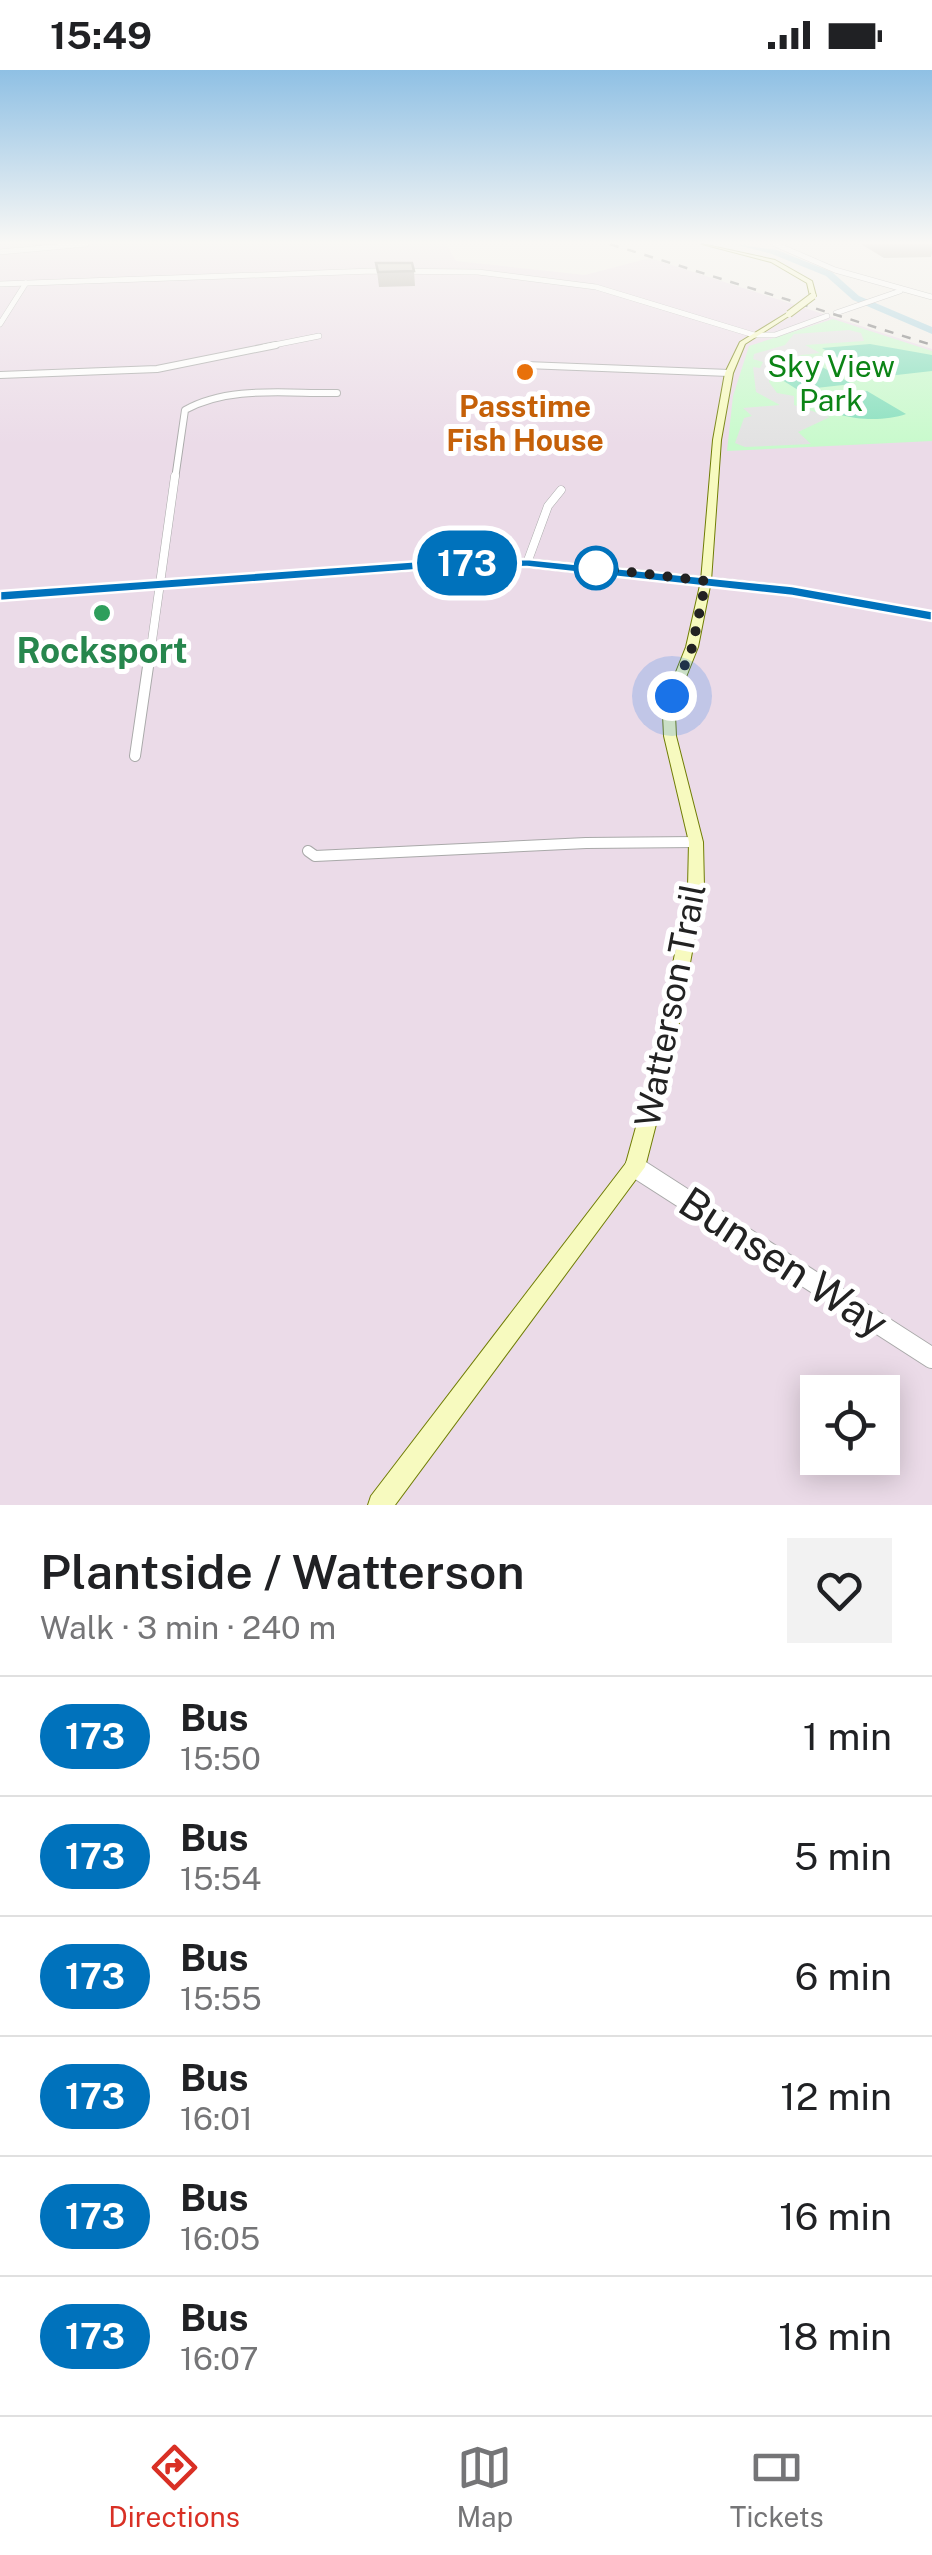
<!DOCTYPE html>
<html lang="en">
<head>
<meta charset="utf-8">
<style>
  :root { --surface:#fff; --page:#f2f2f2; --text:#202124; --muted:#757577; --line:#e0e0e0; --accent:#d93025 }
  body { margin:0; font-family:"Public Sans",sans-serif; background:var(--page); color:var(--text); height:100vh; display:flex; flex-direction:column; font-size:38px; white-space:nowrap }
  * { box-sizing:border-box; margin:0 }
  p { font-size:32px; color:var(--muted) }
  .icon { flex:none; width:55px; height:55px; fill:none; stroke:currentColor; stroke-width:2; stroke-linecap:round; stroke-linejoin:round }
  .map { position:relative; height:1435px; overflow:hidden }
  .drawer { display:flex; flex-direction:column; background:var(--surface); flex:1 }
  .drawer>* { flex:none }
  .badge { padding:0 20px; border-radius:32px; font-size:35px; line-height:65px }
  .tools { position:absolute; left:800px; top:1305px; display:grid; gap:20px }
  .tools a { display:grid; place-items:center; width:100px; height:100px; border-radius:0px; background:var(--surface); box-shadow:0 5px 25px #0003; font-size:50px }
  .you { position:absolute; width:50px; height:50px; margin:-25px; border:8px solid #fff; border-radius:50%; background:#1a73e8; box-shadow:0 0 0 15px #1a73e833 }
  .map>.badge { position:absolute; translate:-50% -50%; box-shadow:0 0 0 5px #fff }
  .round { display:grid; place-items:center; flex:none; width:105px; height:105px; border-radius:0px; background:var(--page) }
  .overview { display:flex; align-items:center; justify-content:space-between; height:170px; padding:0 40px }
  h1 { font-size:48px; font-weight:600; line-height:75px }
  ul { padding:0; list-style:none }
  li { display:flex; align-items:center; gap:30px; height:120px; padding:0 40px; border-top:2px solid var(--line) }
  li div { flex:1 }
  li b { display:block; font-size:38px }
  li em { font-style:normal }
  li .badge { min-width:110px; font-weight:700; text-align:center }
  .status { display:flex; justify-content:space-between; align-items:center; height:70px; padding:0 50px; background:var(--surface); direction:ltr }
  .status svg { height:28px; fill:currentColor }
  .dock { display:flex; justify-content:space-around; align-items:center; height:140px; border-top:2px solid var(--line); background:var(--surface); font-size:28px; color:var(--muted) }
  .dock a { display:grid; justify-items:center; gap:5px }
  .dock .selected { color:var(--accent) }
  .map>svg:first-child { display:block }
</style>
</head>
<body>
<div class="status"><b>15:49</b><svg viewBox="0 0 49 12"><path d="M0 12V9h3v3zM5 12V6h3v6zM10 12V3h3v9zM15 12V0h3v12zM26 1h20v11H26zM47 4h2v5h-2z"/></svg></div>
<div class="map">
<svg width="932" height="1435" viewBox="0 0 932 1435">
  <rect width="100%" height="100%" fill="#f2efe9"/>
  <path fill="#ebdbe8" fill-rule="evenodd" d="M 0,174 L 446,174 L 456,191 L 585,205 L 650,188 L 932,279 L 932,1435 L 0,1435 ZM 818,1322 L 882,1322 L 882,1388 L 818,1388 Z"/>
  <path fill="#c8facc" d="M 833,249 L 932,281 L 932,371 L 727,381 L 733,326 L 749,276 Z"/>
  <path fill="#88e0be" d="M 870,274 L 932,285 L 932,301 L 870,308 L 822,278 Z
    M 817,294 L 852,314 L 798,320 L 779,308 L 787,297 Z
    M 867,321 L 906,344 C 880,353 835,351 814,330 Z"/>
  <path fill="#e2e2e2" d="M 849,260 L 861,263 L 864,271 L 805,275 L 820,283 L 801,285 L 770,303 L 769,312 L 777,323 L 794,326 L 794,335 L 830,347 L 798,362 L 811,374 L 745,377 L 735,373 L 744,348 L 752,346 L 743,338 L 780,335 L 756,322 L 753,297 L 760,298 L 763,292 L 753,289 L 754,284 L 785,275 L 794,264 Z"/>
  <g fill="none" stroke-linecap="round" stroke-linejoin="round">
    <path fill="#aad3df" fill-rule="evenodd" d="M 734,174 L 777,180 L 832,202 L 859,226 L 932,257 L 932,264 L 853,230 L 826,206 L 772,184 Z"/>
    <defs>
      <path id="minor-far3" d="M 0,182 L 86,174
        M 836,243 L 900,221
        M 0,254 L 26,213
        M 754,265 L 775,265 L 827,246
        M 264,277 L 319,266"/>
      <path id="minor-far2" d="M 526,295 L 729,303
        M 0,305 L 157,299 L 276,275
        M 175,409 L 185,340 C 229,315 288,324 337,323"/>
      <path id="minor-far1" d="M 527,493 L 548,436 L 561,420
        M 151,578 L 175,406"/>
      <path id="minor" d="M 135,686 L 151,576
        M 308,781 L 315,786 L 586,773 L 696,772"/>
      <path id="tertiary-far2" d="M 775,174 L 835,200 L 932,227
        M 0,214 L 373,201 L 478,202 L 596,217 L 754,265"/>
      <path id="tertiary-far1" d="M 0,526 L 433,495 L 527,493 L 780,519 L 932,546"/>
      <path id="tertiary" d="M 635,1097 L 932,1288"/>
      <path id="secondary" d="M 702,174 L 775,190 L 812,211 L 816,226 L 813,228 L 810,226 L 807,213 L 771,192 Z
        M 787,243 L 792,244 L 745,274 L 733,303 L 721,370 L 711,511 L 698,577 L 678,627 L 675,645 L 676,666 L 703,772 L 704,817 L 671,996 L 645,1097 L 395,1435 L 368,1435 L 371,1426 L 626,1093 L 653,996 L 688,817 L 689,772 L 664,666 L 663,645 L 666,627 L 686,577 L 701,511 L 713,370 L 725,303 L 740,272 Z"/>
    </defs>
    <use href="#minor-far3" stroke="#a9a9a9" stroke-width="6"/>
    <use href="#minor-far2" stroke="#a9a9a9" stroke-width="8"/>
    <use href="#minor-far1" stroke="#a9a9a9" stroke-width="9"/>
    <use href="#minor" stroke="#a9a9a9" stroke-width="12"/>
    <use href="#tertiary-far2" stroke="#a9a9a9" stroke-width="6"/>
    <use href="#tertiary-far1" stroke="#a9a9a9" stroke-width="10"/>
    <use href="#tertiary" stroke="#a9a9a9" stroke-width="22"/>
    <use href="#secondary" stroke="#707d05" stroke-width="2"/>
    <use href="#minor-far3" stroke="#fff" stroke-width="5"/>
    <use href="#minor-far2" stroke="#fff" stroke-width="6"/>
    <use href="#minor-far1" stroke="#fff" stroke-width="8"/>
    <use href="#minor" stroke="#fff" stroke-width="10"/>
    <use href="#tertiary-far2" stroke="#fff" stroke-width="5"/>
    <use href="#tertiary-far1" stroke="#fff" stroke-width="9"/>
    <use href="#tertiary" stroke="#fff" stroke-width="20"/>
    <use href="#secondary" fill="#f7fabf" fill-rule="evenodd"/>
    <path stroke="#707070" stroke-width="2.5" stroke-dasharray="9 9" stroke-linecap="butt" d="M 610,174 L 932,275"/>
    <defs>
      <path id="secondary-bridge" d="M 789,244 L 813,226"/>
    </defs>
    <use href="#secondary-bridge" stroke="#707d05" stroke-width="8" stroke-linecap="butt"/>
    <use href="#secondary-bridge" stroke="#f7fabf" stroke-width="6"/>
  </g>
  <path fill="#aba49e" d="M 861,174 L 932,174 L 932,183 L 931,187 L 884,188 Z
    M 376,193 L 414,201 L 415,216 L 379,217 Z"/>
  <path fill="#c7bfb8" stroke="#8b8681" stroke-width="2.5" d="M 376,193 L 412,193 L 414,201 L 378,202 Z"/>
  <linearGradient id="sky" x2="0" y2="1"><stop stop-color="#8fc0e4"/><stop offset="0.46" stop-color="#f9f8f5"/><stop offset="1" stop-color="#f9f8f5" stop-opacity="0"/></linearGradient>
  <rect width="932" height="375" fill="url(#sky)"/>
  <path fill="#0072bc" stroke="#fff" stroke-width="2.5" d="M 527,489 L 792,516 L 932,541 L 932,551 L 792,526 L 527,497 L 432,499 L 0,531 L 0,521 L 432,490 Z"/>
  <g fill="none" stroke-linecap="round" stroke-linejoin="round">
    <path stroke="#222" stroke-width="10" stroke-dasharray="0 18" d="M 596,498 L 706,511 L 692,578 L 672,626"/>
  </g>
  <circle fill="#e8710a" stroke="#fff" stroke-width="4" cx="525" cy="302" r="10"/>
  <circle fill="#fff" stroke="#0072bc" stroke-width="5" cx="596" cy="498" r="20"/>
  <circle fill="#2e9e5b" stroke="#fff" stroke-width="4" cx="102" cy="543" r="10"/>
  <g text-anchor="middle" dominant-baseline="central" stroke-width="10" stroke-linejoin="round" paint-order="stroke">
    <g font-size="30" fill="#0c8416" stroke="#fff">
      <text x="831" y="296">Sky View<tspan x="831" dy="34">Park</tspan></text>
    </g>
    <g font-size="30" font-weight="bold" fill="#c56008" stroke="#fff">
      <text x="525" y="336">Passtime<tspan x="525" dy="34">Fish House</tspan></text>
    </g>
    <g font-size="35" font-weight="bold" fill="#27864d" stroke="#fff">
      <text x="102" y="580">Rocksport</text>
    </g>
    <g font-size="35" fill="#222" stroke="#fff">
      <text transform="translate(670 935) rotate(-79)">Watterson Trail</text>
    </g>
    <g font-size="42" fill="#222" stroke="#fff">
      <text transform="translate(784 1192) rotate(33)">Bunsen Way</text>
    </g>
  </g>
</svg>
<div class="tools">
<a><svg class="icon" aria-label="locate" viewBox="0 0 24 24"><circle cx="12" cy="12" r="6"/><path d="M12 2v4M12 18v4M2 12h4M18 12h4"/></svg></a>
</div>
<div class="you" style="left:672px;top:626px"></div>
<b class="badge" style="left:467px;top:493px;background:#0072bc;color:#fff">173</b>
</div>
<section class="drawer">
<div class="overview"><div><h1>Plantside / Watterson</h1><p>Walk · 3 min · 240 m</p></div><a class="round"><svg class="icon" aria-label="heart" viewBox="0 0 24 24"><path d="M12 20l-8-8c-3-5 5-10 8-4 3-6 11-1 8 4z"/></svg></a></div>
<ul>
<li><span class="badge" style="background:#0072bc;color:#fff">173</span><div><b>Bus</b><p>15:50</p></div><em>1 min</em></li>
<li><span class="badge" style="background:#0072bc;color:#fff">173</span><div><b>Bus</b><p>15:54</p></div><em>5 min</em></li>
<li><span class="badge" style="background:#0072bc;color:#fff">173</span><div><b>Bus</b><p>15:55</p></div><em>6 min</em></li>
<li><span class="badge" style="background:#0072bc;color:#fff">173</span><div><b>Bus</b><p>16:01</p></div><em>12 min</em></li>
<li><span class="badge" style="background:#0072bc;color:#fff">173</span><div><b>Bus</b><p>16:05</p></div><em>16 min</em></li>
<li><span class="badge" style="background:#0072bc;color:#fff">173</span><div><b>Bus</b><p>16:07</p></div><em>18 min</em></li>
</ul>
</section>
<nav class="dock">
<a class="selected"><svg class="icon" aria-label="directions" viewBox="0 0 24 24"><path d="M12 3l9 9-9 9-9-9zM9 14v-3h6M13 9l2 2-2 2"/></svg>Directions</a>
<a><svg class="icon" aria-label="map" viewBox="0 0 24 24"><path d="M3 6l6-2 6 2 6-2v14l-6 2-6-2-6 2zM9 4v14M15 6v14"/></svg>Map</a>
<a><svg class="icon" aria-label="tickets" viewBox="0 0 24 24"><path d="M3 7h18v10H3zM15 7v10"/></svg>Tickets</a>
</nav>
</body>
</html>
